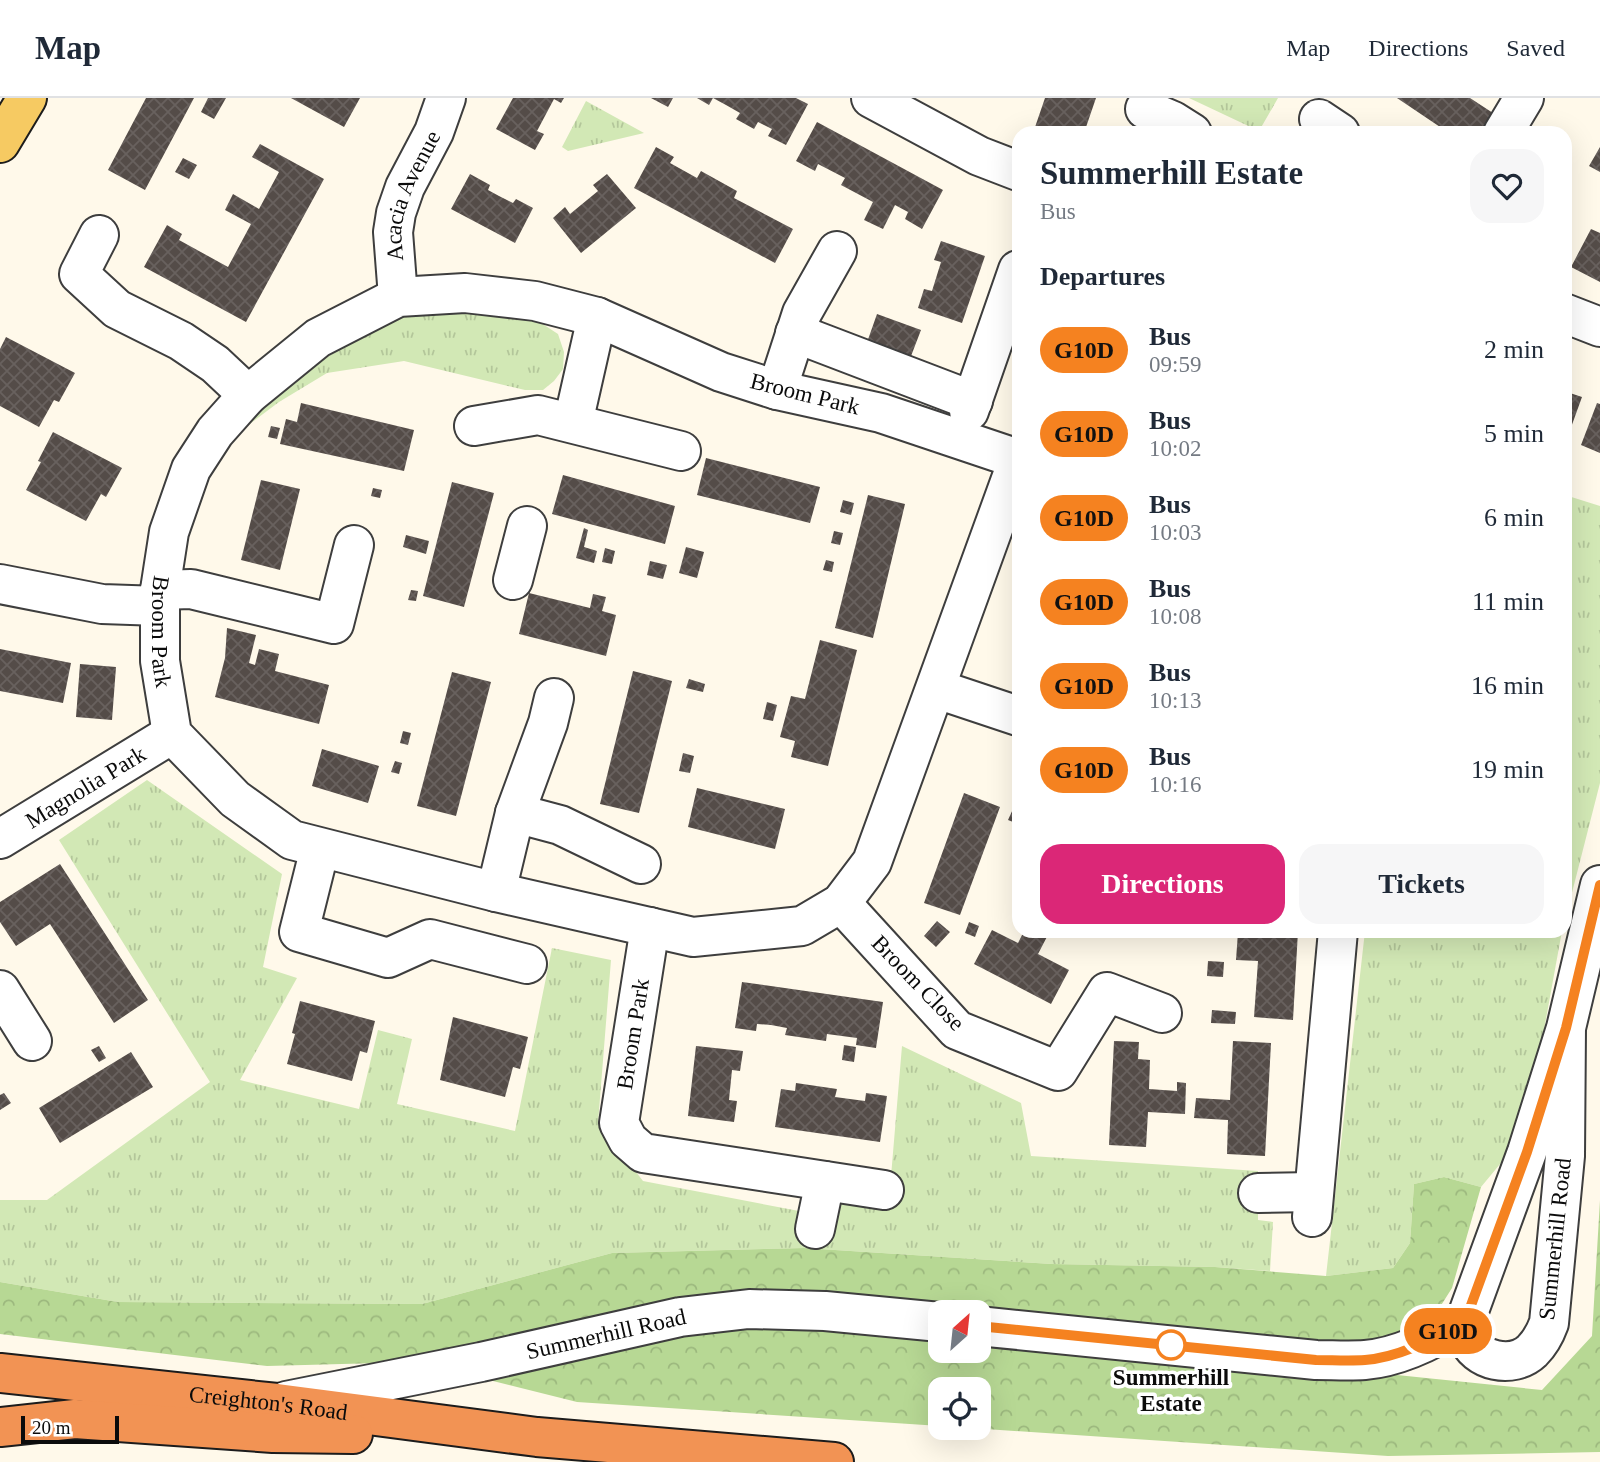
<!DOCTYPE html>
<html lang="en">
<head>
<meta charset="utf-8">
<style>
  :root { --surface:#fff; --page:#f6f6f7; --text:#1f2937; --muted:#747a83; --line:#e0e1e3; --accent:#db2777 }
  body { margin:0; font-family:Georgia,serif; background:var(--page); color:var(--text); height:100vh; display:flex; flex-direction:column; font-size:26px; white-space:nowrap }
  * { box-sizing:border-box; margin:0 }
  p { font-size:23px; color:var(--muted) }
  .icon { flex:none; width:38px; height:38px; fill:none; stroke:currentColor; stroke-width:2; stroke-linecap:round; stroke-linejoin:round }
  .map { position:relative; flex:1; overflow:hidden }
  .sheet { position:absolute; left:1012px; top:28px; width:560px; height:812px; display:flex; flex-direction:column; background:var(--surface); border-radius:21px; box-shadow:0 7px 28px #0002 }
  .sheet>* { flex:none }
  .badge { padding:0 14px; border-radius:23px; font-size:24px; line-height:46px }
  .needle { width:46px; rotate:27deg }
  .tools { position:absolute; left:928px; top:1202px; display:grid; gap:14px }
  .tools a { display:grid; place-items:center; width:63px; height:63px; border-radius:14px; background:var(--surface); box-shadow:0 7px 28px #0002; font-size:35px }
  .scale { position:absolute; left:21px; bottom:18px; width:98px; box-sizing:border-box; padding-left:7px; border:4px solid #0b0b0b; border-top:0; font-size:19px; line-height:24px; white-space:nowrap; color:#0b0b0b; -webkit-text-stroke:5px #fff; paint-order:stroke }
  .map>.badge { position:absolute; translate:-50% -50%; box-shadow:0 0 0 4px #fff }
  h2 { padding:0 28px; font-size:26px; line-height:63px }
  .round { display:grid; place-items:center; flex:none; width:74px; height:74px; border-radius:21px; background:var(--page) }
  .head { display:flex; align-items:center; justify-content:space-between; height:119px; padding:0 28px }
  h1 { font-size:33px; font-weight:700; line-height:52px }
  .primary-button { display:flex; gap:14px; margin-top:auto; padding:14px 28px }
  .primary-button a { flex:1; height:80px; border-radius:21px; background:var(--accent); color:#fff; font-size:28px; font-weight:700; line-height:80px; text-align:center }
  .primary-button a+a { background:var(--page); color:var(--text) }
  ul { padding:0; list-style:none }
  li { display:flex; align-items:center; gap:21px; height:84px; padding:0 28px }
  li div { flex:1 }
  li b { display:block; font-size:26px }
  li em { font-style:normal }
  li .badge { min-width:77px; font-weight:700; text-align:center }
  header { display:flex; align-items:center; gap:42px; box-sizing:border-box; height:98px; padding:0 35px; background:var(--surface); border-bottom:2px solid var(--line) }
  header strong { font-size:33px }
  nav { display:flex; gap:38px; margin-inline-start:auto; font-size:24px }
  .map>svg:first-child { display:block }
</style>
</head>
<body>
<header>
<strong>Map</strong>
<nav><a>Map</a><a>Directions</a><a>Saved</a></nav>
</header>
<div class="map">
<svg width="1600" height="1364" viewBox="0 0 1600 1364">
  <defs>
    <pattern id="grass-tufts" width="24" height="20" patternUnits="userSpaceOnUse" patternTransform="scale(1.75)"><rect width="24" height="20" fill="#d2e8b5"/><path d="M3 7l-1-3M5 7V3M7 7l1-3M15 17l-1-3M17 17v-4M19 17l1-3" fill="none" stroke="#b3c69a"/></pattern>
    <pattern id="forest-crowns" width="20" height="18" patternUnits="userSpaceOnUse" patternTransform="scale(1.75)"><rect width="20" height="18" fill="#b7d894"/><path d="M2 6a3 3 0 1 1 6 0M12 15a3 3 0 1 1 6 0" fill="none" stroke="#9cb87e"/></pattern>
    <pattern id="building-cross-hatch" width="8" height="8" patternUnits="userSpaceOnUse" patternTransform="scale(1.75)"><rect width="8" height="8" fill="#544c48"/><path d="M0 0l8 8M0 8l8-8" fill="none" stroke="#68615e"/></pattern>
  </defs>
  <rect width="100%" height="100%" fill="#fff9ea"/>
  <path fill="url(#grass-tufts)" d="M 1189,0 L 1278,0 L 1259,33 Z
    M 586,3 L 644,35 L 568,53 L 562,49 Z
    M 454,213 L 535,221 L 558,236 L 564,254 L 563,271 L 554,283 L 543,292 L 525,292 L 404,263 L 327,275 L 279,304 L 243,331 L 280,293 L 329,258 L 378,226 L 409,217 Z
    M 1565,397 L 1600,408 L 1600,685 L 1565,822 Z
    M 147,682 L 282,776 L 263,869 L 297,880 L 240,982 L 359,1011 L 378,932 L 412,941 L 397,1006 L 515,1033 L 552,850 L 611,862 L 598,1025 L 643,1083 L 799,1113 L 798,1129 L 833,1134 L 843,1100 L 889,1102 L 902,948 L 1021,1005 L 1031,1058 L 1258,1073 L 1258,1122 L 1273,1124 L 1270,1173 L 1215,1169 L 1052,1166 L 804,1150 L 612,1155 L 422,1206 L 118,1204 L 0,1184 L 0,1102 L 47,1102 L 210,984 L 59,742 Z
    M 1365,833 L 1562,833 L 1525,1036 L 1481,1089 L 1444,1079 L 1414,1086 L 1410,1145 L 1393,1170 L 1326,1178 Z"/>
  <path fill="url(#forest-crowns)" fill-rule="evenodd" d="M 1444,1079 L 1481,1089 L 1452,1190 L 1397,1277 L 1542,1292 L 1592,1238 L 1600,1102 L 1600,1354 L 1388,1358 L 971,1330 L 978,1330 L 978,1292 L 940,1292 L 940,1328 L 577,1304 L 417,1264 L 267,1268 L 0,1236 L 0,1184 L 118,1204 L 422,1206 L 612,1155 L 804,1150 L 1052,1166 L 1215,1169 L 1326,1178 L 1393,1170 L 1410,1145 L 1414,1086 ZM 940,1214 L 978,1214 L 978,1253 L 940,1253 Z"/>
  <path fill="url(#building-cross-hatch)" d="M 146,0 L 194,0 L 145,92 L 108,72 Z
    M 208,0 L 226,0 L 214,21 L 201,14 Z
    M 291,0 L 360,0 L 344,29 Z
    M 513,0 L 564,0 L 561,5 L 554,1 L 537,33 L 544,36 L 535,52 L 496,31 Z
    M 651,0 L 673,0 L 668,9 Z
    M 697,0 L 796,0 L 808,6 L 786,47 L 768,38 L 772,31 L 758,24 L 754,31 L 736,21 L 740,15 L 726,7 L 713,0 L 709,7 Z
    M 1045,0 L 1096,0 L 1084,35 L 1033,35 Z
    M 1397,0 L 1470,0 L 1496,17 L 1484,35 L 1449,35 Z
    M 817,24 L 943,92 L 922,131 L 905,121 L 908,114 L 895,107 L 883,131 L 864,122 L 873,104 L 841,87 L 845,80 L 818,66 L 815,73 L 796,63 Z
    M 260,46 L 324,81 L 246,224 L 144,169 L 167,127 L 182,136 L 179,142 L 228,169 L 251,126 L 225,112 L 233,96 L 259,111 L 279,74 L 252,59 Z
    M 656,49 L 674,59 L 670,65 L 697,80 L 701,73 L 737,93 L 734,100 L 793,131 L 775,165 L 634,90 Z
    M 1600,49 L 1600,74 L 1589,68 Z
    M 183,60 L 197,67 L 189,81 L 175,74 Z
    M 470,76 L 490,87 L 488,92 L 499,98 L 513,105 L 516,101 L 533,110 L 515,145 L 451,111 Z
    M 607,76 L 636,110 L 581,155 L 553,120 L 565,109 L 570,116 L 598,93 L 593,87 Z
    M 1591,131 L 1600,135 L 1600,184 L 1571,169 Z
    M 941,143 L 985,158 L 962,225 L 918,210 L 924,191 L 932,193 L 941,164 L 934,162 Z
    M 877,216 L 921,232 L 908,266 L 865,250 Z
    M 6,239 L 75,275 L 59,304 L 54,302 L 39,329 L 0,308 L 0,251 Z
    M 1564,293 L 1582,299 L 1569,335 L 1564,333 Z
    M 301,305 L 414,332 L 404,373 L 280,346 L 286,321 L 297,324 Z
    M 1597,305 L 1600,306 L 1600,355 L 1581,347 Z
    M 271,328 L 280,330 L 277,341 L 268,339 Z
    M 53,334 L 122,370 L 106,399 L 101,396 L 86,423 L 26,392 L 41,364 L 38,363 Z
    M 706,360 L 820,389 L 810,425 L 697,397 Z
    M 563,377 L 675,408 L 665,446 L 552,416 Z
    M 261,382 L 300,391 L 280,472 L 241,462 Z
    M 452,384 L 494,395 L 464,509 L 423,498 Z
    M 373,390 L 382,392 L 380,400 L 371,398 Z
    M 868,397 L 905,406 L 873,540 L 835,530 Z
    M 843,402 L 854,405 L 851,417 L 840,414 Z
    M 584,430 L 588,432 L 584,449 L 597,453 L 594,465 L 576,460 Z
    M 834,433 L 843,435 L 840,447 L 831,445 Z
    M 406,437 L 429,443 L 426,456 L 403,449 Z
    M 686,449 L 704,454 L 697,480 L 679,475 Z
    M 605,450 L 615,453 L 612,466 L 602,464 Z
    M 826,462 L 834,464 L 832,474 L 823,472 Z
    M 650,463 L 667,467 L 663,481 L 647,477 Z
    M 411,492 L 418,493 L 416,503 L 408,502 Z
    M 529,495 L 590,510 L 593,496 L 606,499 L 602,513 L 616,517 L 606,558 L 519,536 Z
    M 227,530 L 256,537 L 249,565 L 255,567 L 259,551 L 279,556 L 275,573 L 329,587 L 319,626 L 215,599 L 225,560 Z
    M 820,542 L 857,552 L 828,668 L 791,659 L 795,643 L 780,639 L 791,598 L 805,601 Z
    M 0,551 L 71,565 L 63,605 L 0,593 Z
    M 80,566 L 116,569 L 112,622 L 76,619 Z
    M 633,573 L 672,583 L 639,715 L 600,706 Z
    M 452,574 L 491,584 L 456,718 L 417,708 Z
    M 689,581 L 705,586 L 703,594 L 686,590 Z
    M 767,604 L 777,607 L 773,623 L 763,621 Z
    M 403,633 L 411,635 L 408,647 L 400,645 Z
    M 322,651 L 379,668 L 368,705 L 312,688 Z
    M 683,655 L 694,658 L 690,675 L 679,673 Z
    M 395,663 L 402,665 L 399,676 L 391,674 Z
    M 697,690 L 785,711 L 775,751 L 688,729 Z
    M 964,695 L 1000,709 L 960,817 L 924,805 Z
    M 1013,711 L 1018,713 L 1018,726 L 1008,722 Z
    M 60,766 L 148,902 L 114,925 L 50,826 L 16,848 L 0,824 L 0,804 Z
    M 937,823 L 950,834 L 936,849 L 924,838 Z
    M 969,824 L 979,828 L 975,839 L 965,835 Z
    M 992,832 L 1018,845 L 1024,833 L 1050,833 L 1038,856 L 1069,872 L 1051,906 L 974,866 Z
    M 1259,833 L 1298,833 L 1293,922 L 1254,919 L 1258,863 L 1236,862 L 1238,834 L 1259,835 Z
    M 1208,863 L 1224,864 L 1223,879 L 1207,878 Z
    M 742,884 L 883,904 L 876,950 L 856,947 L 857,940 L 827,936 L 826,943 L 785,937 L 787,930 L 771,927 L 757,926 L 756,933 L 735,930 Z
    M 300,903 L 375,923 L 367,955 L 360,953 L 352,983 L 287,966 L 295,936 L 292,935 Z
    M 1212,912 L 1236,914 L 1235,926 L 1211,925 Z
    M 453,919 L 528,939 L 520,971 L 513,969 L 505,999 L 440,982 Z
    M 1114,943 L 1139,944 L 1138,961 L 1150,962 L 1149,991 L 1177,993 L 1177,984 L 1186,985 L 1185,1016 L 1148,1014 L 1146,1049 L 1109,1047 Z
    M 1233,943 L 1271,945 L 1265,1058 L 1227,1056 L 1228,1022 L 1194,1020 L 1196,1000 L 1230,1002 Z
    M 844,947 L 856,949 L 854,964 L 842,962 Z
    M 99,948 L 106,960 L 99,964 L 91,952 Z
    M 696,948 L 743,953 L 740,973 L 732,972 L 729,1002 L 737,1003 L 734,1024 L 688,1018 Z
    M 131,954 L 153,989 L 60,1045 L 39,1010 Z
    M 796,985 L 837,991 L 835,999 L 865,1003 L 866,995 L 887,998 L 880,1044 L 775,1029 L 781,991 L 795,993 Z
    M 4,995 L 11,1005 L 0,1012 L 0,997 Z"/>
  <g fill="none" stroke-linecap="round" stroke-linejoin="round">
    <defs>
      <g id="minor">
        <path d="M 871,0 L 979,58 L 1018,73"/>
        <path d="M 1145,11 L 1173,23 L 1192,35"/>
        <path d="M 1319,21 L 1340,35"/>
        <path d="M 1503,35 L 1524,0"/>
        <path d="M 99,137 L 79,176 L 117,211 L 181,243 L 215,266 L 248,297"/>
        <path id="s1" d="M 398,199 L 393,134 L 396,115 L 405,89 L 434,34 L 446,0"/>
        <path d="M 1564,215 L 1600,229"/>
        <path d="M 795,235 L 973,303"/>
        <path d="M 777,292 L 802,215 L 837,153"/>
        <path d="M 969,313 L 1018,172"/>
        <path d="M 573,325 L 597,219"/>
        <path d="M 474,328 L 538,317 L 681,353"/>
        <path id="s2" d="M 1018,361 L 881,315 L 777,292 L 721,274 L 597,219 L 535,203 L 465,195 L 398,199 L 318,240 L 248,297 L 215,334 L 191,371 L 169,434 L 160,492 L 160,563 L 172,636 L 235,701 L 292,742 L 496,794 L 693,839 L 802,828 L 841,805 L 872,764 L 1018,362"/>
        <path d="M 513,482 L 527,428"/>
        <path d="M 0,486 L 102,506 L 160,508"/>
        <path d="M 160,492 L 191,491 L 334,526 L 354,447"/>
        <path d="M 937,591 L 1018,618"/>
        <path d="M 515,715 L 560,727 L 641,766"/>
        <path id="s3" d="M 0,741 L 172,636"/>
        <path d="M 320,750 L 299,834 L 388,860 L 430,841 L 527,866"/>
        <path d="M 496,794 L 515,715 L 548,625 L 554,600"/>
        <path d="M 841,805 L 957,932 L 1058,973 L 1107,894 L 1162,915"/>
        <path d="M 650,829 L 619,1025 L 628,1042 L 643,1055 L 884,1092"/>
        <path d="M 0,892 L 32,943"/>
        <path d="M 1566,930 L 1565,1058 L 1549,1225 C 1545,1236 1540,1245 1532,1253 C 1513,1271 1475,1264 1467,1238 C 1466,1233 1467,1226 1466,1221 L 1527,1054 L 1566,930 L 1600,787"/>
        <path d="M 1258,1095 L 1313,1094"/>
        <path d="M 1312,1119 L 1338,833"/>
        <path d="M 815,1131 L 825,1083"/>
        <path d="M 978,1228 L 1316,1262 C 1332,1262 1349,1263 1365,1262 C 1401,1259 1437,1240 1466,1221"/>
        <path id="s4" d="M 286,1303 L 481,1264 L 680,1219 L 749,1211 L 825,1213 L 940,1224"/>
      </g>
      <path id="major" d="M 0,45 L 27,0"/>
      <g id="highway">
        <path id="s5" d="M 0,1275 L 277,1305 L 537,1339 L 834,1364"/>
        <path d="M 0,1329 L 75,1321 L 273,1335 L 353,1336"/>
      </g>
    </defs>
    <use href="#minor" stroke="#3e3e3e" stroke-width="42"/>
    <use href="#major" stroke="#1c1c1c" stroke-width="42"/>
    <use href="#highway" stroke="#1c1c1c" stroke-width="42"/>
    <use href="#minor" stroke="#fff" stroke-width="38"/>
    <use href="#major" stroke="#f6ca62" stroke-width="38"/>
    <use href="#highway" stroke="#f29354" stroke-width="38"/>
  </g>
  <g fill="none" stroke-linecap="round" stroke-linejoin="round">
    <defs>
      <path id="line" d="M 978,1228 L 1316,1262 C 1332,1262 1349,1263 1365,1262 C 1401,1259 1437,1240 1466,1221 L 1527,1054 L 1566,930 L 1600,787"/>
    </defs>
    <use href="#line" stroke="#fff" stroke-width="16"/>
    <use href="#line" stroke="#f58220" stroke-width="10"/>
  </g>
  <circle fill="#fff" stroke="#f58220" stroke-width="3.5" cx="1171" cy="1247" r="14"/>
  <g text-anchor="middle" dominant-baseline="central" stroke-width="7" stroke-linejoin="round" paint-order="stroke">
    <g font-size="23" fill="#0b0b0b" stroke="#fff">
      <text stroke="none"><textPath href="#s1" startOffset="105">Acacia Avenue</textPath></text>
      <text transform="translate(805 296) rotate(14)">Broom Park</text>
      <text stroke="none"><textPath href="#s2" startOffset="1088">Broom Park</textPath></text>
      <text stroke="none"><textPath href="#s3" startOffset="100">Magnolia Park</textPath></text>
      <text transform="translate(918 885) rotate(46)">Broom Close</text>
      <text transform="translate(633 936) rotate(-81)">Broom Park</text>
      <text transform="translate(1555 1141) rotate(-84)">Summerhill Road</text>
      <text stroke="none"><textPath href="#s4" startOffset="327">Summerhill Road</textPath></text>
      <text stroke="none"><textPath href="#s5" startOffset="270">Creighton's Road</textPath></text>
    </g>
    <g font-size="23" font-weight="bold" fill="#0b0b0b" stroke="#fff">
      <text x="1171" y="1279">Summerhill<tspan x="1171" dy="26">Estate</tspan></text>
    </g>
  </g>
</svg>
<div class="tools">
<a><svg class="needle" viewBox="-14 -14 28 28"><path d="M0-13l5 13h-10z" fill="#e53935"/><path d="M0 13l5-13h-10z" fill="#747a83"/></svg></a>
<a><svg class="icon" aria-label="locate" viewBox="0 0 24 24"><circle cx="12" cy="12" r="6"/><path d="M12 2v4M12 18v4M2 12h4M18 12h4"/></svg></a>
</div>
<div class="scale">20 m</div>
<b class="badge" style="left:1448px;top:1233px;background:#f58220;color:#111">G10D</b>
<section class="sheet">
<div class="head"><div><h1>Summerhill Estate</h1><p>Bus</p></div><a class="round"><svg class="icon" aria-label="heart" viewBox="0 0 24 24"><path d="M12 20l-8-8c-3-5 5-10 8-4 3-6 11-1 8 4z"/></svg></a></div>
<h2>Departures</h2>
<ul>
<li><span class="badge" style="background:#f58220;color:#111">G10D</span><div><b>Bus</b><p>09:59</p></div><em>2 min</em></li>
<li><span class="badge" style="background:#f58220;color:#111">G10D</span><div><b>Bus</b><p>10:02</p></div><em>5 min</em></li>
<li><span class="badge" style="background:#f58220;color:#111">G10D</span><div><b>Bus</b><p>10:03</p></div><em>6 min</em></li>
<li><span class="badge" style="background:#f58220;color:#111">G10D</span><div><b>Bus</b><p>10:08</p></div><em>11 min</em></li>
<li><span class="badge" style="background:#f58220;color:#111">G10D</span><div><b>Bus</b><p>10:13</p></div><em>16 min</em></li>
<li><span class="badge" style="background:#f58220;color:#111">G10D</span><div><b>Bus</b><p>10:16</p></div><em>19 min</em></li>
</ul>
<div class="primary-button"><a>Directions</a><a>Tickets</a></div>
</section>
</div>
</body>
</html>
